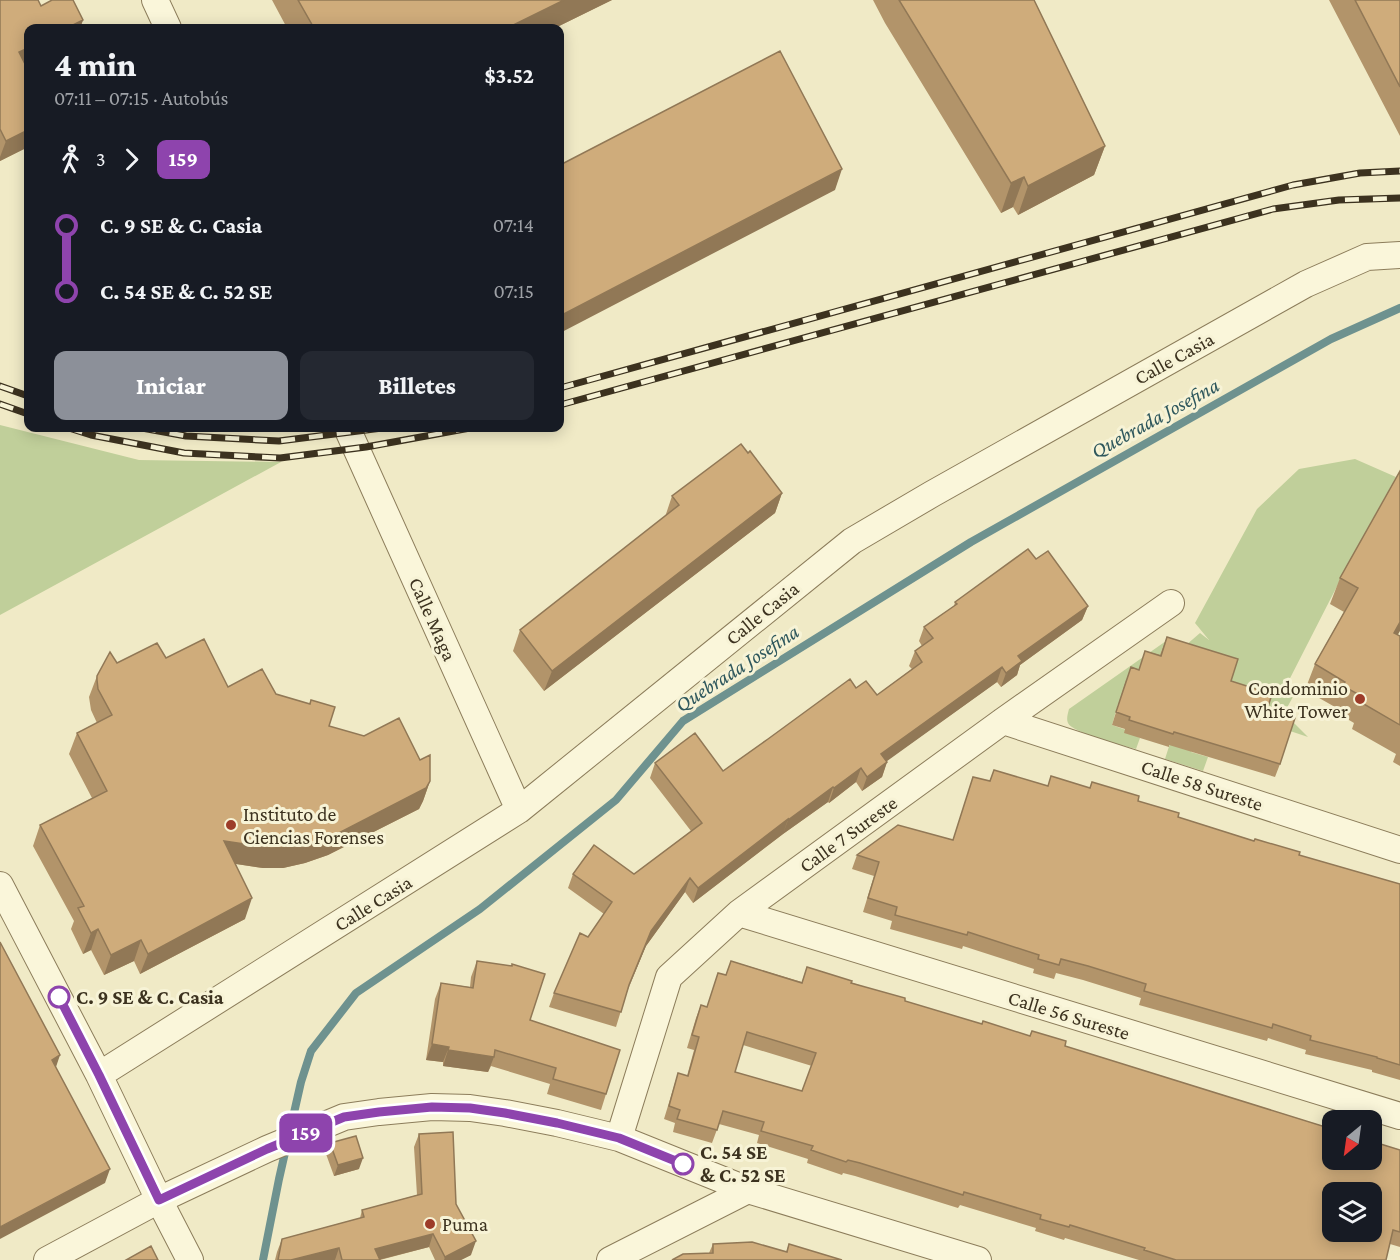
<!DOCTYPE html>
<html lang="es">
<head>
<meta charset="utf-8">
<style>
  :root { --surface:#171b24; --page:#242831; --text:#f1f3f6; --muted:#9ea1a6; --accent:#8c9099 }
  body { margin:0; font-family:"Crimson Pro",serif; background:var(--page); color:var(--text); height:100vh; display:flex; flex-direction:column; font-size:22px; white-space:nowrap }
  * { box-sizing:border-box; margin:0 }
  p { font-size:20px; color:var(--muted) }
  .icon { flex:none; width:33px; height:33px; fill:none; stroke:currentColor; stroke-width:2; stroke-linecap:round; stroke-linejoin:round }
  .map { position:relative; flex:1; overflow:hidden }
  .side { position:absolute; left:24px; top:24px; width:540px; height:408px; display:flex; flex-direction:column; background:var(--surface); border-radius:12px; box-shadow:0 3px 15px #0003 }
  .side>* { flex:none }
  .badge { padding:0 12px; border-radius:9px; font-size:21px; line-height:39px }
  .needle { width:39px; rotate:209deg }
  .fabs { position:absolute; left:1322px; top:1110px; display:grid; gap:12px }
  .fabs a { display:grid; place-items:center; width:60px; height:60px; border-radius:12px; background:var(--surface); box-shadow:0 3px 15px #0003; font-size:30px }
  .map>.badge { position:absolute; translate:-50% -50%; box-shadow:0 0 0 3px #fff }
  .legs { display:flex; align-items:center; gap:9px; height:66px; padding:0 30px; font-size:20px }
  .legs p { margin-inline-start:auto }
  .summary { display:flex; align-items:center; justify-content:space-between; height:102px; padding:0 30px }
  h1 { font-size:33px; font-weight:800; line-height:45px }
  .action { display:flex; gap:12px; margin-top:auto; padding:12px 30px }
  .action a { flex:1; height:69px; border-radius:12px; background:var(--accent); color:#fff; font-size:24px; font-weight:800; line-height:69px; text-align:center }
  .action a+a { background:var(--page); color:var(--text) }
  ul { padding:0 30px; list-style:none }
  li { display:flex; align-items:center; gap:21px; height:66px; font-size:22px }
  li i { display:grid; place-items:center; width:9px; height:100%; margin:0 8px; background:currentColor }
  li i::after { content:''; width:15px; height:15px; margin:-8px; border:4px solid; border-radius:50%; background:var(--surface) }
  li p { margin-inline-start:auto }
  li:first-child i { background:linear-gradient(#0000 50%,currentColor 0) }
  li:last-child i { background:linear-gradient(currentColor 50%,#0000 0) }
  .map>svg:first-child { display:block }
</style>
</head>
<body>
<div class="map">
<svg width="1400" height="1260" viewBox="0 0 1400 1260">
  <rect width="100%" height="100%" fill="#f0eac6"/>
  <path fill="#c0cf9a" d="M 0,425 L 139,460 L 281,462 L 0,615 Z
    M 1355,459 L 1396,477 L 1355,551 L 1284,690 L 1294,695 L 1284,713 L 1308,737 L 1278,727 L 1281,711 L 1249,701 L 1162,650 L 1156,669 L 1135,683 L 1118,704 L 1112,725 L 1126,730 L 1140,738 L 1136,749 C 1124,746 1072,733 1068,723 C 1066,719 1068,713 1069,709 L 1166,641 L 1178,652 L 1200,633 L 1209,640 L 1195,623 L 1257,509 L 1299,469 Z
    M 1172,737 L 1193,744 L 1191,752 L 1208,757 L 1203,771 L 1165,759 Z"/>
  <g fill="none" stroke-linecap="round" stroke-linejoin="round">
    <path stroke="#6e928f" stroke-width="8" d="M 263,1260 L 279,1179 L 301,1082 L 311,1051 L 356,993 L 480,909 L 616,800 L 683,721 L 971,542 L 1331,339 L 1400,308"/>
    <defs>
      <path id="minor" d="M 155,0 L 168,28
        M 347,428 L 519,810
        M 1003,721 L 1400,850
        M 0,885 L 99,1075 L 159,1200 L 190,1260
        M 739,913 L 1400,1116
        M 99,1075 L 519,810 L 852,541 L 932,494 L 1306,284 L 1367,257 L 1400,255
        M 619,1138 L 669,977 L 739,913 L 1003,721 L 1171,603
        M 47,1260 L 159,1200 L 267,1149 L 344,1117 L 379,1112 L 432,1107 L 470,1108 L 505,1113 L 557,1123 L 619,1138 L 748,1190 L 978,1260
        M 610,1260 L 748,1190"/>
    </defs>
    <use href="#minor" stroke="#8c7d5b" stroke-width="28"/>
    <use href="#minor" stroke="#faf6da" stroke-width="26"/>
    <defs>
      <path id="rail" d="M 0,386 L 28,396
        M 560,388 L 1293,185 L 1360,173 L 1400,171
        M 0,404 L 28,414
        M 560,405 L 1273,209 L 1339,200 L 1400,198
        M 69,428 L 91,435 L 184,453 L 280,458 L 366,447 L 470,428
        M 142,428 L 186,436 L 279,441 L 382,428"/>
    </defs>
    <use href="#rail" stroke="#3c321f" stroke-width="7"/>
    <use href="#rail" stroke="#f7f3d6" stroke-width="4.5" stroke-dasharray="14" stroke-linecap="butt"/>
  </g>
  <path fill="#b2946a" fill-rule="evenodd" d="M 0,0 L 41,6 L 83,20 L 80,28 L 28,28 L 28,65 L 26,66 L 28,70 L 28,147 L 0,161 Z
    M 272,0 L 612,0 L 555,28 L 287,28 Z
    M 873,0 L 1034,0 L 1105,146 L 1094,175 L 1018,215 L 1013,207 L 1001,213 L 885,23 Z
    M 1329,0 L 1400,0 L 1400,136 Z
    M 1400,471 L 1398,635 L 1400,636 L 1400,766 L 1393,762 L 1396,754 L 1352,729 L 1354,723 L 1334,711 L 1335,707 L 1305,690 L 1315,664 L 1344,612 L 1330,604 L 1340,578 Z
    M 782,493 L 775,513 L 544,691 L 513,651 L 520,630 L 665,517 L 672,496 Z
    M 1036,559 L 1088,606 L 1082,620 L 1020,665 L 1017,675 L 1001,687 L 997,682 L 886,761 L 887,762 L 882,777 L 862,791 L 856,782 L 829,803 L 828,802 L 783,834 L 693,903 L 685,892 L 646,946 L 627,991 L 616,1027 L 549,1007 L 554,993 L 588,937 L 604,914 L 568,888 L 573,874 L 634,874 L 691,831 L 650,778 L 655,763 L 723,771 L 768,739 L 856,688 L 877,695 L 912,669 L 909,666 L 915,651 L 922,646 L 919,641 L 924,627 L 954,606 L 955,602 Z
    M 1167,637 L 1231,681 L 1267,710 L 1280,764 L 1275,777 L 1169,745 L 1169,747 L 1124,733 L 1125,729 L 1112,725 L 1126,680 L 1139,670 L 1145,651 L 1160,655 Z
    M 166,658 L 228,687 L 276,694 L 309,704 L 311,700 L 329,726 L 430,781 L 423,801 L 419,809 L 328,855 L 305,863 L 283,868 L 263,868 L 236,864 L 245,919 L 140,974 L 134,961 L 104,975 L 91,950 L 83,954 L 71,929 L 74,921 L 33,846 L 40,825 L 92,798 L 69,754 L 77,733 L 97,723 L 91,710 L 89,697 L 97,676 L 117,663 Z
    M 994,770 L 1047,786 L 1090,788 L 1138,801 L 1178,817 L 1299,855 L 1400,884 L 1400,1080 L 1372,1072 L 1372,1070 L 1305,1054 L 1306,1050 L 1268,1038 L 1267,1041 L 1139,1005 L 1141,998 L 1083,980 L 1056,973 L 1054,979 L 1033,973 L 1034,969 L 963,946 L 962,949 L 890,929 L 892,921 L 863,912 L 874,876 L 852,869 L 857,855 L 953,840 L 973,777 L 990,781 Z
    M 477,961 L 530,1020 L 606,1094 L 601,1110 L 547,1094 L 550,1084 L 491,1066 L 488,1072 L 443,1066 L 443,1062 L 426,1060 L 435,999 L 441,983 L 470,987 L 471,977 Z
    M 731,961 L 802,982 L 807,967 L 905,1001 L 982,1024 L 1065,1046 L 1400,1150 L 1400,1247 L 1390,1244 L 1386,1260 L 1139,1260 L 1065,1238 L 1064,1240 L 1035,1231 L 1036,1228 L 960,1205 L 958,1208 L 855,1176 L 843,1173 L 842,1175 L 807,1163 L 808,1159 L 757,1143 L 759,1135 L 719,1124 L 712,1143 L 673,1132 L 675,1123 L 664,1119 L 678,1073 L 687,1076 L 694,1050 L 687,1048 L 696,1018 L 701,1005 L 707,1007 L 718,973 L 726,975 ZM 743,1045 L 812,1066 L 802,1091 L 735,1072 Z
    M 419,1134 L 456,1204 L 471,1255 L 461,1260 L 435,1260 L 429,1247 L 380,1260 L 275,1260 L 277,1252 L 282,1239 L 360,1218 L 362,1210 L 417,1195 L 414,1147 Z
    M 330,1143 L 359,1169 L 334,1176 L 326,1154 Z
    M 713,1244 L 786,1252 L 789,1244 L 842,1260 L 709,1253 Z"/>
  <path fill="#917856" d="M 564,0 L 612,0 L 555,28 L 507,28 Z
    M 83,20 L 80,28 L 67,28 Z
    M 28,48 L 28,65 L 12,73 L 19,52 Z
    M 28,130 L 28,147 L 0,161 L 0,157 L 6,141 Z
    M 1105,146 L 1094,175 L 1018,215 L 1028,186 Z
    M 842,169 L 835,190 L 560,333 L 560,316 Z
    M 1024,177 L 1013,207 L 1001,213 L 1011,183 Z
    M 782,493 L 775,513 L 544,691 L 552,671 Z
    M 1088,606 L 1082,620 L 1020,665 L 1017,675 L 1001,687 L 1006,673 L 1018,656 Z
    M 1400,622 L 1400,631 L 1384,658 L 1394,633 Z
    M 1002,667 L 997,682 L 876,769 L 881,754 Z
    M 887,762 L 882,777 L 862,791 L 867,777 Z
    M 861,768 L 856,782 L 829,803 L 834,788 Z
    M 430,781 L 423,801 L 419,809 L 328,855 L 305,863 L 283,868 L 263,868 L 217,861 L 224,841 Z
    M 833,787 L 828,802 L 783,834 L 788,820 Z
    M 788,819 L 783,834 L 693,903 L 698,888 Z
    M 690,878 L 685,892 L 646,946 L 624,999 L 651,931 Z
    M 252,898 L 245,919 L 140,974 L 148,954 Z
    M 98,929 L 91,950 L 83,954 L 91,933 Z
    M 141,940 L 134,961 L 104,975 L 111,955 Z
    M 432,1044 L 449,1047 L 443,1062 L 426,1060 Z
    M 448,1050 L 494,1057 L 488,1072 L 443,1066 Z
    M 60,1055 L 55,1070 L 52,1060 Z
    M 363,1158 L 359,1169 L 334,1176 L 338,1165 Z
    M 110,1169 L 105,1183 L 0,1239 L 0,1227 Z
    M 433,1234 L 429,1247 L 378,1260 L 375,1249 Z
    M 476,1241 L 471,1255 L 461,1260 L 444,1260 L 445,1257 Z
    M 339,1248 L 335,1260 L 291,1260 Z"/>
  <path fill="#cfac7b" stroke="#917856" stroke-width="1.5" fill-rule="evenodd" d="M 0,0 L 38,0 L 41,6 L 52,0 L 73,0 L 83,20 L 67,28 L 28,28 L 28,48 L 19,52 L 28,70 L 28,130 L 6,141 L 0,129 Z
    M 298,0 L 564,0 L 507,28 L 314,28 Z
    M 899,0 L 1034,0 L 1105,146 L 1028,186 L 1024,177 L 1011,183 Z
    M 1355,0 L 1400,0 L 1400,87 Z
    M 780,51 L 842,169 L 560,316 L 560,165 Z
    M 741,444 L 748,453 L 750,451 L 782,493 L 552,671 L 520,630 L 679,505 L 672,496 Z
    M 1400,471 L 1400,622 L 1394,633 L 1400,636 L 1400,725 L 1362,703 L 1365,698 L 1343,686 L 1345,682 L 1315,664 L 1358,588 L 1340,578 Z
    M 1028,549 L 1036,559 L 1048,551 L 1088,606 L 1018,656 L 1022,661 L 1006,673 L 1002,667 L 881,754 L 887,762 L 867,777 L 861,768 L 834,788 L 833,787 L 788,820 L 788,819 L 698,888 L 690,878 L 651,931 L 629,985 L 621,1012 L 554,993 L 580,933 L 588,937 L 612,902 L 573,874 L 594,845 L 634,874 L 702,823 L 655,763 L 695,733 L 723,771 L 768,739 L 850,679 L 856,688 L 866,681 L 877,695 L 922,662 L 915,651 L 933,638 L 924,627 L 957,604 L 955,602 Z
    M 1167,637 L 1238,659 L 1231,681 L 1272,694 L 1267,710 L 1295,718 L 1280,764 L 1174,732 L 1173,734 L 1129,720 L 1130,717 L 1116,712 L 1131,667 L 1139,670 L 1145,651 L 1161,656 Z
    M 204,639 L 228,687 L 262,669 L 276,694 L 310,704 L 311,700 L 335,707 L 329,726 L 364,736 L 399,718 L 420,760 L 430,755 L 430,781 L 426,788 L 335,835 L 313,843 L 290,847 L 271,848 L 224,841 L 252,898 L 148,954 L 141,940 L 111,955 L 98,929 L 91,933 L 78,908 L 84,906 L 40,825 L 107,791 L 77,733 L 112,715 L 98,689 L 97,680 L 97,676 L 110,652 L 117,663 L 157,643 L 166,658 Z
    M 994,770 L 1048,786 L 1051,776 L 1090,788 L 1092,782 L 1139,796 L 1138,801 L 1179,813 L 1178,817 L 1254,841 L 1255,839 L 1300,852 L 1299,855 L 1400,884 L 1400,1065 L 1377,1058 L 1377,1057 L 1310,1040 L 1311,1036 L 1273,1024 L 1272,1028 L 1144,991 L 1146,984 L 1088,966 L 1061,959 L 1059,965 L 1038,959 L 1039,955 L 968,932 L 967,935 L 895,915 L 897,907 L 868,898 L 879,862 L 857,855 L 898,825 L 953,840 L 973,777 L 990,781 Z
    M 0,942 L 60,1055 L 52,1060 L 110,1169 L 0,1227 Z
    M 477,961 L 512,966 L 512,964 L 545,974 L 530,1020 L 620,1050 L 606,1094 L 553,1079 L 556,1068 L 495,1050 L 494,1057 L 448,1050 L 449,1047 L 432,1044 L 441,983 L 473,988 Z
    M 731,961 L 802,983 L 807,967 L 852,981 L 851,983 L 905,998 L 905,1001 L 982,1024 L 983,1021 L 1030,1036 L 1032,1031 L 1066,1041 L 1065,1046 L 1332,1129 L 1332,1160 L 1371,1160 L 1371,1141 L 1400,1150 L 1400,1232 L 1393,1230 L 1386,1260 L 1176,1260 L 1144,1250 L 1145,1248 L 1070,1225 L 1069,1227 L 1040,1219 L 1041,1215 L 964,1192 L 963,1195 L 860,1163 L 848,1160 L 846,1162 L 811,1150 L 813,1146 L 761,1131 L 764,1122 L 723,1111 L 717,1130 L 677,1119 L 680,1110 L 669,1106 L 678,1073 L 688,1076 L 699,1037 L 692,1035 L 701,1005 L 707,1007 L 718,973 L 726,975 ZM 747,1032 L 816,1053 L 802,1091 L 735,1072 ZM 1332,1192 L 1371,1192 L 1371,1232 L 1332,1232 Z
    M 453,1132 L 456,1204 L 476,1241 L 445,1257 L 433,1234 L 375,1249 L 380,1260 L 342,1260 L 339,1248 L 291,1260 L 278,1260 L 282,1239 L 364,1217 L 362,1210 L 422,1194 L 419,1134 Z
    M 356,1136 L 363,1158 L 338,1165 L 330,1143 Z
    M 752,1242 L 787,1252 L 789,1244 L 842,1260 L 672,1260 L 683,1254 L 713,1253 L 713,1244 Z
    M 151,1246 L 158,1260 L 126,1260 Z"/>
  <g fill="none" stroke-linecap="round" stroke-linejoin="round">
    <defs>
      <path id="line-1" d="M 59,997 L 99,1075 L 159,1200 L 267,1149 L 344,1117 L 379,1112 L 432,1107 L 470,1108 L 505,1113 L 557,1123 L 619,1138 L 683,1164"/>
    </defs>
    <use href="#line-1" stroke="#fff" stroke-width="14"/>
    <use href="#line-1" stroke="#8e44ad" stroke-width="9"/>
  </g>
  <g fill="#9d3c29" stroke="#f7f3d6" stroke-width="2">
    <circle cx="1360" cy="699" r="6"/>
    <circle cx="231" cy="825" r="6"/>
    <circle cx="430" cy="1224" r="6"/>
  </g>
  <g fill="#fff" stroke="#8e44ad" stroke-width="3">
    <circle cx="59" cy="997" r="10"/>
    <circle cx="683" cy="1164" r="10"/>
  </g>
  <g text-anchor="middle" dominant-baseline="central" stroke-width="6" stroke-linejoin="round" paint-order="stroke">
    <g font-size="20" fill="#3c321f" stroke="#f7f3d6">
      <text transform="translate(1174 358) rotate(-29)">Calle Casia</text>
      <text transform="translate(762 613) rotate(-39)">Calle Casia</text>
      <text transform="translate(433 619) rotate(66)">Calle Maga</text>
      <text transform="translate(1202 785) rotate(18)">Calle 58 Sureste</text>
      <text transform="translate(848 834) rotate(-36)">Calle 7 Sureste</text>
      <text transform="translate(373 903) rotate(-32)">Calle Casia</text>
      <text transform="translate(1069 1015) rotate(17)">Calle 56 Sureste</text>
    </g>
    <g font-size="20" fill="#3c321f" stroke="#f7f3d6" text-anchor="start">
      <text x="1348" y="688" text-anchor="end">Condominio<tspan x="1348" dy="23">White Tower</tspan></text>
      <text x="243" y="814">Instituto de<tspan x="243" dy="23">Ciencias Forenses</tspan></text>
      <text x="442" y="1224">Puma</text>
    </g>
    <g font-size="20" font-weight="bold" fill="#3c321f" stroke="#f7f3d6" text-anchor="start">
      <text x="76" y="997">C. 9 SE &amp; C. Casia</text>
      <text x="700" y="1152">C. 54 SE<tspan x="700" dy="23">&amp; C. 52 SE</tspan></text>
    </g>
    <g font-size="21" font-style="italic" fill="#2e575c" stroke="#f7f3d6">
      <text transform="translate(1155 418) rotate(-29)">Quebrada Josefina</text>
      <text transform="translate(737 668) rotate(-33)">Quebrada Josefina</text>
    </g>
  </g>
</svg>
<div class="fabs">
<a><svg class="needle" viewBox="-14 -14 28 28"><path d="M0-13l5 13h-10z" fill="#e53935"/><path d="M0 13l5-13h-10z" fill="#9ea1a6"/></svg></a>
<a><svg class="icon" aria-label="layers" viewBox="0 0 24 24"><path d="M12 4l9 5-9 5-9-5zM3 14l9 5 9-5"/></svg></a>
</div>
<b class="badge" style="left:306px;top:1133px;background:#8e44ad;color:#fff">159</b>
<section class="side">
<div class="summary"><div><h1>4 min</h1><p>07:11 – 07:15 · Autobús</p></div><b>$3.52</b></div>
<div class="legs"><svg class="icon" aria-label="walk" viewBox="0 0 24 24"><circle cx="13" cy="4" r="2"/><path d="M13 8l-2 6 4 7M11 14l-3 7M7 12l3-4h3l4 4"/></svg>3<svg class="icon" aria-label="forward" viewBox="0 0 24 24"><path d="M9 5l7 7-7 7"/></svg><b class="badge" style="background:#8e44ad;color:#fff">159</b></div>
<ul>
<li><i style="color:#8e44ad"></i><b>C. 9 SE &amp; C. Casia</b><p>07:14</p></li>
<li><i style="color:#8e44ad"></i><b>C. 54 SE &amp; C. 52 SE</b><p>07:15</p></li>
</ul>
<div class="action"><a>Iniciar</a><a>Billetes</a></div>
</section>
</div>
</body>
</html>
